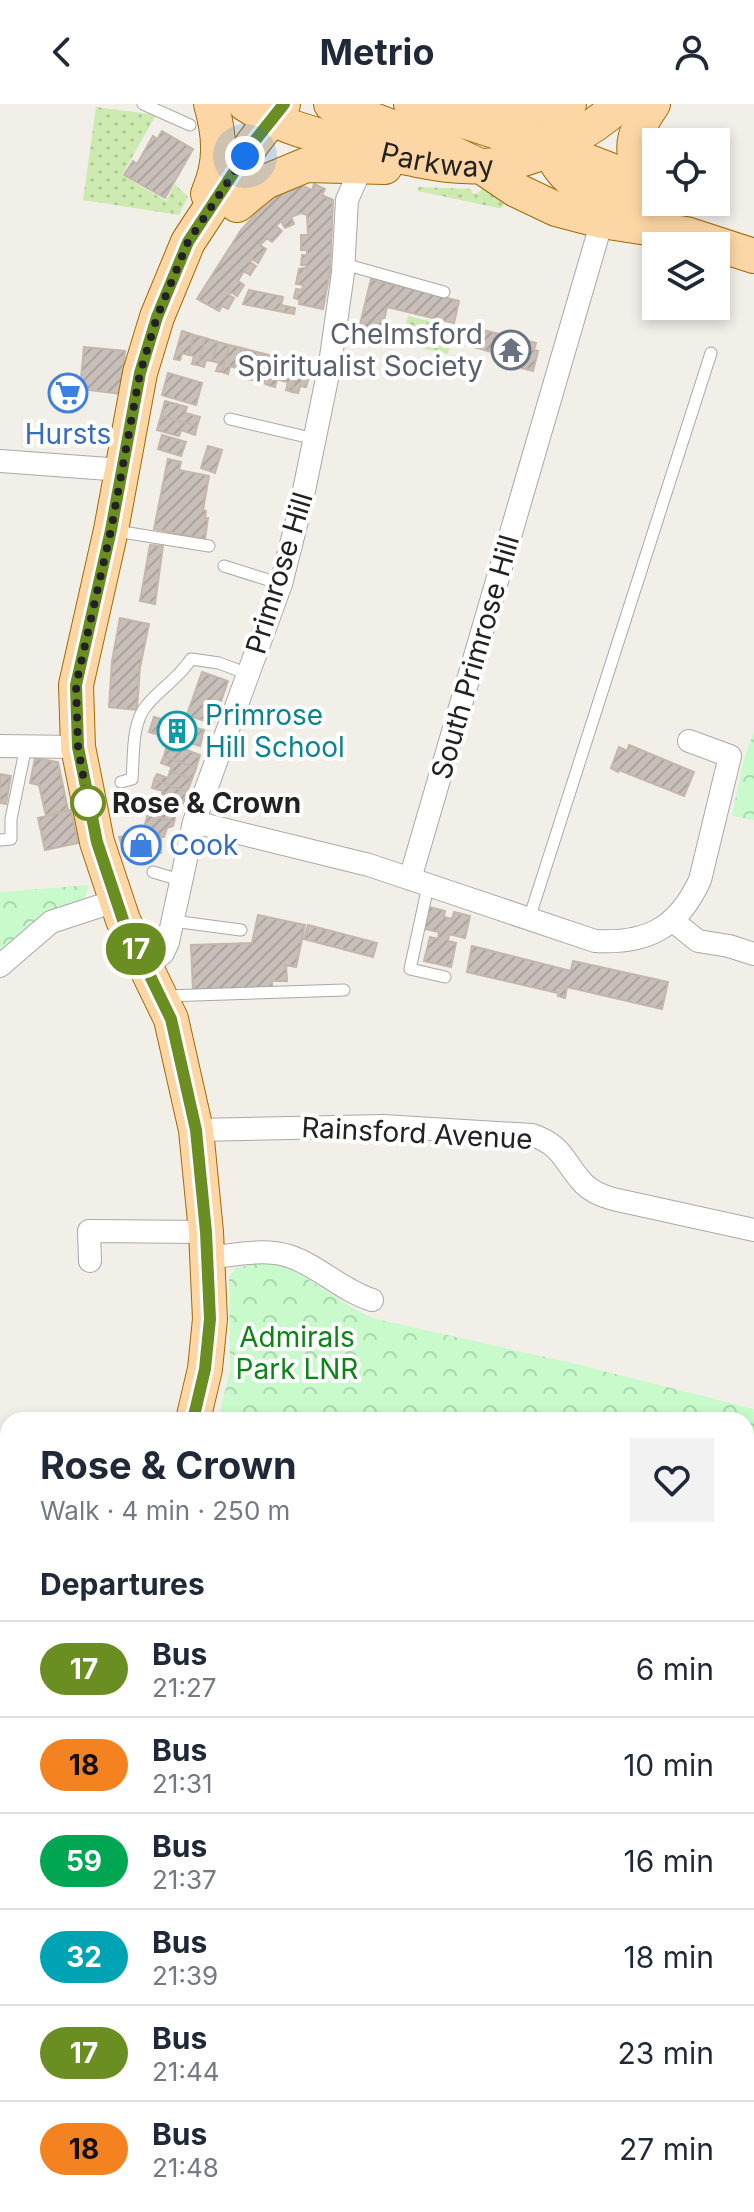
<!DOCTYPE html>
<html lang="en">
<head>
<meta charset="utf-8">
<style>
  :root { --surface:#fff; --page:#f2f2f3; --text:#1f2937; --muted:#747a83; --line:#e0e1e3 }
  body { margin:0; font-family:Inter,sans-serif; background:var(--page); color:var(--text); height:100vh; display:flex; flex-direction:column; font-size:30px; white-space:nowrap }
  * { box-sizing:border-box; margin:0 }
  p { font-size:26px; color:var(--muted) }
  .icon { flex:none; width:44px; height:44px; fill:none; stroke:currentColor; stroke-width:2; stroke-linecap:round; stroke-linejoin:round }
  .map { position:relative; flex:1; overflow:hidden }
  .details { position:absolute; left:0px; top:1308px; width:754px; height:800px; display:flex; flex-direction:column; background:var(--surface); border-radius:24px 24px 0 0; box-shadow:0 4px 12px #0003 }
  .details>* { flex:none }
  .badge { padding:0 16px; border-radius:26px; font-size:28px; line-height:52px }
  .fabs { position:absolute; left:642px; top:24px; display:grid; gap:16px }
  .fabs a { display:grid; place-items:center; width:88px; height:88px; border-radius:0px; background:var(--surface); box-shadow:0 4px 12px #0003; font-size:40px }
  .you { position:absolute; width:40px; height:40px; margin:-20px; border:6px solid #fff; border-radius:50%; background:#1a73e8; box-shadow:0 0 0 12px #1a73e833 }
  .map>.badge { position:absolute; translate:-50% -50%; box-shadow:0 0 0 4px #fff }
  h2 { padding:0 40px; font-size:30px; line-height:72px }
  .round { display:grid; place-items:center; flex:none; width:84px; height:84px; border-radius:0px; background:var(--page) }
  .headline { display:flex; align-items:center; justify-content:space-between; height:136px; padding:0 40px }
  h1 { font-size:38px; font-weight:700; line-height:60px }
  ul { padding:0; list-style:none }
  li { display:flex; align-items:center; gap:24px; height:96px; padding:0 40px; border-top:2px solid var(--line) }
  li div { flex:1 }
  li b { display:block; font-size:30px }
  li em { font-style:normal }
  li .badge { min-width:88px; font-weight:700; text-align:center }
  header { display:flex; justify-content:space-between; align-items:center; height:104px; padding:0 40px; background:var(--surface); font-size:36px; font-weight:700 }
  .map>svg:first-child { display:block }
</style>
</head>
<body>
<header><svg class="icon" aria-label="back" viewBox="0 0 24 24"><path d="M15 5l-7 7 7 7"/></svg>Metrio<svg class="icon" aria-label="person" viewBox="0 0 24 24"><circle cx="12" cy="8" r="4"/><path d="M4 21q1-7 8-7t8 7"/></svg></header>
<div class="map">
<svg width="754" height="2108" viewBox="0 0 754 2108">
  <defs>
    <pattern id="grass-dots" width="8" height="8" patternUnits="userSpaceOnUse" patternTransform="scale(2)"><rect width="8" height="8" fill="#cdebb0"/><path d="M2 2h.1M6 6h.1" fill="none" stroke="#b0c997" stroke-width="1.8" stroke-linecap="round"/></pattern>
    <pattern id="park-crowns" width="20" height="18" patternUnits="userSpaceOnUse" patternTransform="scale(2)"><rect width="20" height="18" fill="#c8facc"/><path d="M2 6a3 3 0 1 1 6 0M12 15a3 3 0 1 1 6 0" fill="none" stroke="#acd6af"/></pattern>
    <pattern id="building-hatch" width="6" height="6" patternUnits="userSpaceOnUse" patternTransform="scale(2)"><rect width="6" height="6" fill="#c7bfb8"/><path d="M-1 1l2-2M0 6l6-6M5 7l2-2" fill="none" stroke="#aba49e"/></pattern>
  </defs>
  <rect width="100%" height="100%" fill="#f2efe9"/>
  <path fill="url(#grass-dots)" d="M 96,3 L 156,11 L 122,71 L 166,97 L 175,80 L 188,93 L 179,111 L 83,96 Z
    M 419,83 L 471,85 L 472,89 L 477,90 L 484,83 L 503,96 L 504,100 L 502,104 L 498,104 L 418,87 L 417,84 Z
    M 408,212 L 454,223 L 448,250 L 402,240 Z"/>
  <path fill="url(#park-crowns)" d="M 754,627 L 754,716 L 732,712 L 743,659 Z
    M 89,781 L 84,795 L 68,801 L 0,850 L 0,788 Z
    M 265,1158 C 308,1166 336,1200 376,1215 L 572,1259 L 754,1305 L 754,2108 L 185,2108 L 185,2100 L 746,2100 L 746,1316 L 218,1316 L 230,1267 L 229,1173 L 236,1164 Z"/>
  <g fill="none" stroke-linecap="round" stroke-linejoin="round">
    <path stroke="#aad3df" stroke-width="32" d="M 746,1733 L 754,1710
      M 630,2100 L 631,2108"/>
  </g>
  <path fill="url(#building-hatch)" stroke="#c4b6ab" stroke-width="2" d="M 162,27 L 193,45 L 165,94 L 124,71 L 133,57 L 137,60 L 153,32 L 157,35 Z
    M 314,80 L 325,85 L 322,91 L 333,96 L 330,168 L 323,205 L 299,200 L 300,196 L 294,194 L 296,185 L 302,186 L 303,181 L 296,180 L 299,165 L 306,164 L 306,161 L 301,161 L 302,151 L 307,151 L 307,146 L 301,146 L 301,131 L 308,131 L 307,111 L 301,109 L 291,113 L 294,120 L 285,124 L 281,117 L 276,122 L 282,127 L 272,138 L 267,134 L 260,141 L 266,145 L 258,159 L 252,155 L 250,158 L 256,162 L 250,171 L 244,167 L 238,177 L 244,181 L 237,192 L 231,188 L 229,191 L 234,194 L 228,205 L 222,202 L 219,207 L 197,195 L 241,126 L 268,96 L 301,81 L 312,86 Z
    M 371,175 L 459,197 L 454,219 L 387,203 L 380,234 L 358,229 Z
    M 249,186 L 283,193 L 281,201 L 295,204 L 294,210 L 243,200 Z
    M 479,225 L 536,239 L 534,246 L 538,247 L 533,267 L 518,263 L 520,256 L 474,243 Z
    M 182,227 L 194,231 L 189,251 L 182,249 L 180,256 L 174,255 Z
    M 194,231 L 205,234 L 198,261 L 192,260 L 194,252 L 189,251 Z
    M 205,234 L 218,238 L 212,257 L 206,256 L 204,263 L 198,261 Z
    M 218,238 L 229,241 L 222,268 L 216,267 L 219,259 L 212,257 Z
    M 229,241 L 242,244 L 236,264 L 230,262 L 228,270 L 222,268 Z
    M 84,243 L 125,247 L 121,290 L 80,285 Z
    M 242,244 L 253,247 L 245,275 L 239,273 L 241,266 L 236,264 Z
    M 253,247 L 265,250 L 260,271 L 254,269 L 252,276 L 245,275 Z
    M 265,250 L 276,253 L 268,281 L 263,279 L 265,272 L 260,271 Z
    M 276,253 L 288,257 L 283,277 L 277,275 L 275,283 L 268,281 Z
    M 288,257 L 299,260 L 292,288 L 286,286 L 288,278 L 283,277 Z
    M 299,260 L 312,263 L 306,283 L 300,282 L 298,289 L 292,288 Z
    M 168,269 L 202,279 L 196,301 L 162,291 Z
    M 59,274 L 80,276 L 77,305 L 55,303 Z
    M 165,297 L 187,303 L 185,309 L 200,313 L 197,322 L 161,312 Z
    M 161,312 L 197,322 L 195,331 L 181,326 L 179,332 L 157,326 Z
    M 162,331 L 186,338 L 181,352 L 158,345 Z
    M 208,342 L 222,346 L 215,369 L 201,364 Z
    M 168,355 L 181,358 L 179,366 L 209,372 L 203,406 L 206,407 L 205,414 L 208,414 L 205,435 L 154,425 Z
    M 150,441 L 163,442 L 155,500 L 140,497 Z
    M 120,514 L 149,520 L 140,563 L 137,606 L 109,603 L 112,557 Z
    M 202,568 L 228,577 L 213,620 L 187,611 Z
    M 154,613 L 204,626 L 200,642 L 149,628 Z
    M 629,641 L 694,668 L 684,692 L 619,666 L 618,668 L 611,664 L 619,643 L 627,647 Z
    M 179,643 L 200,651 L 196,664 L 164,652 L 166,645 L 177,649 Z
    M 164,652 L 196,664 L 192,675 L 170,667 L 172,663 L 161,659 Z
    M 35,654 L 58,658 L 68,706 L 46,712 L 39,681 L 30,679 Z
    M 170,667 L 192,675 L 187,688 L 154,676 L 157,670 L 168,674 Z
    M 0,670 L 11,672 L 6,700 L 0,699 Z
    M 154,676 L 187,688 L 183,700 L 161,692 L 163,687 L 152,684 Z
    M 153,694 L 174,701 L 171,709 L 175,714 L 174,718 L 148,710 Z
    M 71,706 L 78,739 L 45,746 L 38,714 Z
    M 148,710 L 174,718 L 173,722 L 167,724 L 164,733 L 143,726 Z
    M 147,731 L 147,734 L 161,733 L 161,749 L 124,750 L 119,733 Z
    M 429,803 L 445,807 L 444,813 L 452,815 L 454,808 L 470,812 L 465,834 L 449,830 L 448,837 L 456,839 L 451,863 L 424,857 L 430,833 L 438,835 L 439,828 L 425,825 Z
    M 258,811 L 305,821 L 296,863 L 286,861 L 287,877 L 272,877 L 272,885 L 193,887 L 191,841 L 252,839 Z
    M 308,821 L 377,839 L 373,853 L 304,835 Z
    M 472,842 L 571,867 L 573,857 L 668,878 L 662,905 L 567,883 L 565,894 L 558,892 L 558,889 L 467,868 Z"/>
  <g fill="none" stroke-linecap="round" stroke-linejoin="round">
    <defs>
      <path id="lane" d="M 143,0 L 190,21
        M 344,160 L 444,188
        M 230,315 L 315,335
        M 116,427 L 209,442
        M 224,462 L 281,480
        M 121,678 L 132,675 C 134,653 131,619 147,601 C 161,584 179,574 191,555 L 219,559 L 248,570
        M 0,736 L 11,735 L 11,715 L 26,642
        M 153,768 L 180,776
        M 428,782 L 410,865 L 445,873
        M 529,815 L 711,249
        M 173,817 L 241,826
        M 165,892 L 344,886"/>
      <path id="street" d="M 0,357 L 122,366
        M 0,642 L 78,643
        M 194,718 L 369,761 L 595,837 C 647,840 678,824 700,776 L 730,652 L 689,637
        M 410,775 L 602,117
        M 673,817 L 698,837 L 729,842 L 754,850
        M 0,862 L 51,818 L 115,797
        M 146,863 L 163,849 L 168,838 L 194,718 L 281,480 L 301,401 L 330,260 L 343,169 L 347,96 L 357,73 L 368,64
        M 196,1026 L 383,1022 L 532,1031 C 563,1041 564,1059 584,1080 C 592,1088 602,1092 613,1095 L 754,1126
        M 208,1154 C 234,1151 263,1144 289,1152 C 319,1162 341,1186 372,1196
        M 90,1157 L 89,1127 L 206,1128
        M 0,1362 L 8,1363
        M 0,1669 L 8,1670
        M 0,1951 L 8,1948"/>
      <g id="primary">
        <path id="s1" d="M 245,0 C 279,23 320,32 359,42 C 436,61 490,78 565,38 C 585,28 603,16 620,0"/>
        <path d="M 331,0 L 416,32 L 482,63 L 516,86 L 556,105 L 602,117 L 686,130 L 754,152"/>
        <path d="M 411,0 L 587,57 L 613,67 L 656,90"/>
        <path d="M 569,0 C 519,58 586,92 634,108"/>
        <path d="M 474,7 C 503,10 529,10 556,0"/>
        <path d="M 653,87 C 628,51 628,36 653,0"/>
        <path d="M 208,90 C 222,58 220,32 211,0"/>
        <path d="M 237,101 L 265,78 L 306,61 L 385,63"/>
        <path d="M 193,1316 L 205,1265 L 210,1215 L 206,1128 L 196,1026 L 171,915 L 123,816 L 97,738 L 78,643 L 76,581 L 111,426 L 140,269 L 157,213 L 188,138 L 253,39 L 283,0"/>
        <path d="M 158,2100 L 160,2108"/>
      </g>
    </defs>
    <use href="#lane" stroke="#a9a9a9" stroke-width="13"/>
    <use href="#street" stroke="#a9a9a9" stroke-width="24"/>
    <use href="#primary" stroke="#a06b00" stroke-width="36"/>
    <use href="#lane" stroke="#fff" stroke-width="11"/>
    <use href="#street" stroke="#fff" stroke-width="22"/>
    <use href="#primary" stroke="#fcd6a4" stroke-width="34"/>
  </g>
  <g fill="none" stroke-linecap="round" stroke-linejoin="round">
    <defs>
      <path id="line" d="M 193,1316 L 205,1265 L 210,1215 L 206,1128 L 196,1026 L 171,915 L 123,816 L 97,738 L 78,643 L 76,581 L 111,426 L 140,269 L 157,213 L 188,138 L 253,39 L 284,0"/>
    </defs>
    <use href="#line" stroke="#fff" stroke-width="18"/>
    <use href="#line" stroke="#6b8e23" stroke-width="12"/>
    <path stroke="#222" stroke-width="8" stroke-dasharray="0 14.4" d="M 88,699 L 78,643 L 76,581 L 111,426 L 140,269 L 157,213 L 188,138 L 245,52"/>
  </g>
  <defs>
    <symbol id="temple-ring" viewBox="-11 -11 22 22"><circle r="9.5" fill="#fff" stroke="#6b7280" stroke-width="1.5"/><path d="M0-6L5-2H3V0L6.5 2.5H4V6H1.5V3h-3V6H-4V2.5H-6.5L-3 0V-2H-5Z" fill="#6b7280"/></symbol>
    <symbol id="supermarket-ring" viewBox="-11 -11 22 22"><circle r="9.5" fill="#fff" stroke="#3f7fe0" stroke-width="1.5"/><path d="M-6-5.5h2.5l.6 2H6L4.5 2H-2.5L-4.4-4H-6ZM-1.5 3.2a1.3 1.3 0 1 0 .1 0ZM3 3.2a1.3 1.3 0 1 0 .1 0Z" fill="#3f7fe0"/></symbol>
    <symbol id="building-ring" viewBox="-11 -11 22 22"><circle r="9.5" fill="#fff" stroke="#0f9aa8" stroke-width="1.5"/><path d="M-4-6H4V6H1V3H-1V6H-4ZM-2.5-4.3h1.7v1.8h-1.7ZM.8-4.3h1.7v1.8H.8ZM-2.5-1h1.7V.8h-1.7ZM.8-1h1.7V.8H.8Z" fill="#0f9aa8"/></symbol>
    <symbol id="shop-ring" viewBox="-11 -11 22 22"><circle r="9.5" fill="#fff" stroke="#3f7fe0" stroke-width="1.5"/><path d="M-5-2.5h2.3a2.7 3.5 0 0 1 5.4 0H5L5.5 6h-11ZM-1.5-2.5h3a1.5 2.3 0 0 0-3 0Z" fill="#3f7fe0"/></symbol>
  </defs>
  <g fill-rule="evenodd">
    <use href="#temple-ring" x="489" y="224" width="44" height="44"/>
    <use href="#supermarket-ring" x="46" y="267" width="44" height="44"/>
    <use href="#building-ring" x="155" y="605" width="44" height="44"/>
    <use href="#shop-ring" x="119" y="719" width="44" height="44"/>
  </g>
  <circle fill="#fff" stroke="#6b8e23" stroke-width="4" cx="88" cy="699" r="16"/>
  <g text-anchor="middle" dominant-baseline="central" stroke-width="8" stroke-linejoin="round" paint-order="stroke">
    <g font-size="28" fill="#222" stroke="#fff">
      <text stroke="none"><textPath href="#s1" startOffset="202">Parkway</textPath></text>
      <text transform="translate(279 469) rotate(-73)">Primrose Hill</text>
      <text transform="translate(475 553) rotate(-74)">South Primrose Hill</text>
      <text transform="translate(417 1029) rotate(3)">Rainsford Avenue</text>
    </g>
    <g font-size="28" fill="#5b616d" stroke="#fff" text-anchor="end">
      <text x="483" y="230">Chelmsford<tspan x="483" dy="32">Spiritualist Society</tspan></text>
    </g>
    <g font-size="28" fill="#366cbe" stroke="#fff">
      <text x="68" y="330">Hursts</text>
      <text x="169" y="741" text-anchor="start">Cook</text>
    </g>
    <g font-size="28" fill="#0d838f" stroke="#fff" text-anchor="start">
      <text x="205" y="611">Primrose<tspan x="205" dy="32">Hill School</tspan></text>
    </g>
    <g font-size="28" font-weight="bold" fill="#222" stroke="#fff" text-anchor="start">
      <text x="112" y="699">Rose &amp; Crown</text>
    </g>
    <g font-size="28" fill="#0c8416" stroke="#fff">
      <text x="297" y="1233">Admirals<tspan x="297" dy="32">Park LNR</tspan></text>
    </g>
  </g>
</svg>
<div class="fabs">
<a><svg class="icon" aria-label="locate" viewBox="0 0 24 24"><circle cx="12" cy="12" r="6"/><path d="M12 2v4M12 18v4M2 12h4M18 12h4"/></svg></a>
<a><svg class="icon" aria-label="layers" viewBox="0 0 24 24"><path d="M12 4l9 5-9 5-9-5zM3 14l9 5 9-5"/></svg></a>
</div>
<div class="you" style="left:245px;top:52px"></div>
<b class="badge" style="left:136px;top:845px;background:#6b8e23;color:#fff">17</b>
<section class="details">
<div class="headline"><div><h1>Rose &amp; Crown</h1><p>Walk · 4 min · 250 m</p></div><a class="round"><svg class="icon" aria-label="heart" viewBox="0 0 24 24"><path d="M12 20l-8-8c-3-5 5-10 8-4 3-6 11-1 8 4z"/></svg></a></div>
<h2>Departures</h2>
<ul>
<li><span class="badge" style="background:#6b8e23;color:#fff">17</span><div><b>Bus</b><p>21:27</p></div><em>6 min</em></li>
<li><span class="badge" style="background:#f58220;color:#111">18</span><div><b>Bus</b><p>21:31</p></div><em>10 min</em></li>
<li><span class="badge" style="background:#00a651;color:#fff">59</span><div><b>Bus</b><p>21:37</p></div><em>16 min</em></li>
<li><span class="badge" style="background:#00a3b4;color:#fff">32</span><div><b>Bus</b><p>21:39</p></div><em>18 min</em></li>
<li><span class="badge" style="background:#6b8e23;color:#fff">17</span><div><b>Bus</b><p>21:44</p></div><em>23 min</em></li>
<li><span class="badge" style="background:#f58220;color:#111">18</span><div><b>Bus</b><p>21:48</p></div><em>27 min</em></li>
</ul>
</section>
</div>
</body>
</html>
